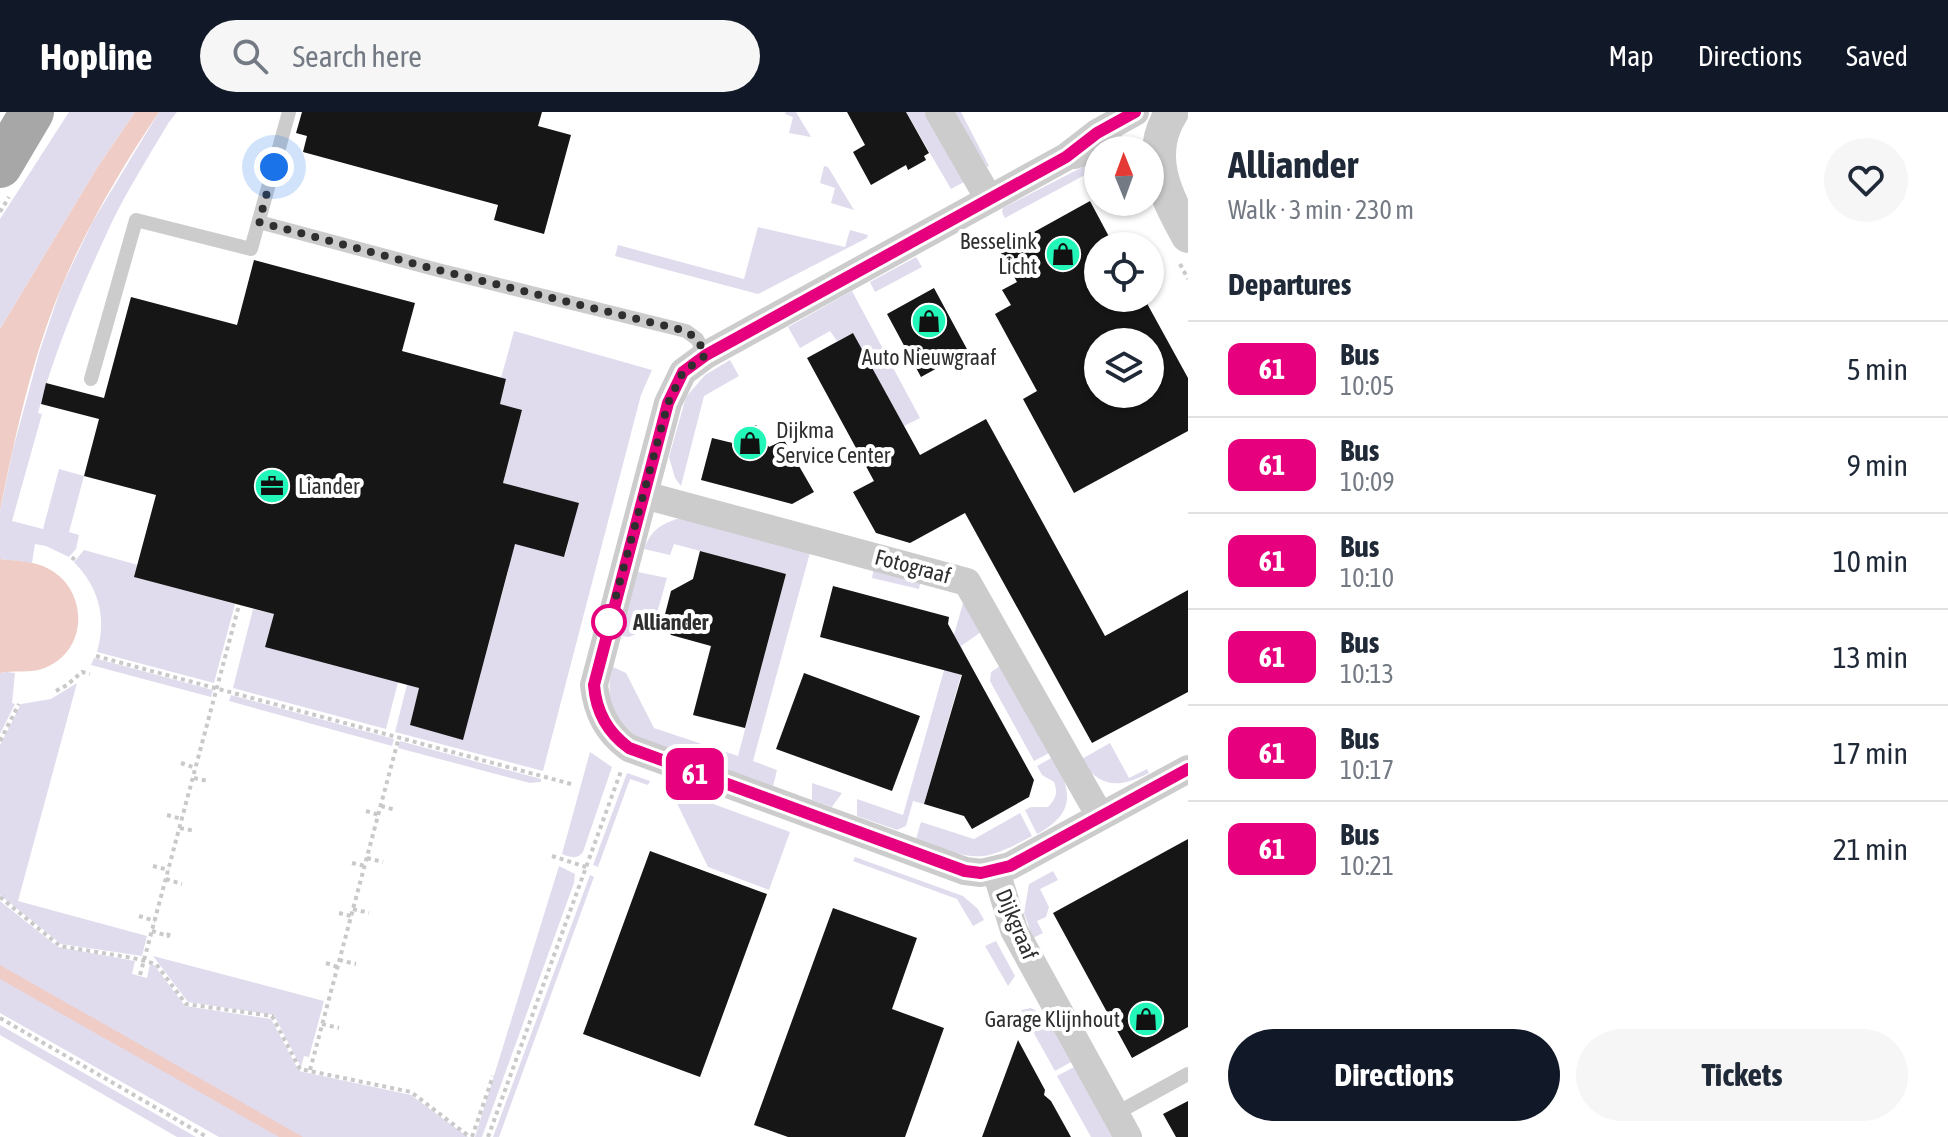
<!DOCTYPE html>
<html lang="en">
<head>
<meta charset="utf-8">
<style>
  :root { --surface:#fff; --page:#f6f6f7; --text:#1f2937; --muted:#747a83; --line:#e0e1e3; --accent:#111827 }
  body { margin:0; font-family:"Asap Condensed",sans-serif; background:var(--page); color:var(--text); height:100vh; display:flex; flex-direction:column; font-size:30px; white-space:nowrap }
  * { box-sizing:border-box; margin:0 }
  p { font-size:26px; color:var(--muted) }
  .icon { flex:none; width:44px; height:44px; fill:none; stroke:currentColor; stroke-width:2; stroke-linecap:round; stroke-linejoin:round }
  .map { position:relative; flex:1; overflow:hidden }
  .side { display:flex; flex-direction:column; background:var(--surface); width:760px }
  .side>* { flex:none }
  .badge { padding:0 16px; border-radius:12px; font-size:28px; line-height:52px }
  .needle { width:52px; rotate:359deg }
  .fabs { position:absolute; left:1084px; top:24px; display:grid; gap:16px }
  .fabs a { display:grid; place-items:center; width:80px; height:80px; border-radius:50%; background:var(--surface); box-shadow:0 2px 6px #0004; font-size:40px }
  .you { position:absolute; width:40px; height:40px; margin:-20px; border:6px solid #fff; border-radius:50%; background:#1a73e8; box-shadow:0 0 0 12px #1a73e833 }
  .map>.badge { position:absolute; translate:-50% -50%; box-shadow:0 0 0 4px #fff }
  h2 { padding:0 40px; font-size:30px; line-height:72px }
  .round { display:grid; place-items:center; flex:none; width:84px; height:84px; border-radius:42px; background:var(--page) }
  .overview { display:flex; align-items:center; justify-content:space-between; height:136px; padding:0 40px }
  h1 { font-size:38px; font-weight:700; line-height:60px }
  .primary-button { display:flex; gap:16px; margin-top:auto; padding:16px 40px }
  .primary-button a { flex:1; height:92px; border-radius:48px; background:var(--accent); color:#fff; font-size:32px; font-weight:700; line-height:92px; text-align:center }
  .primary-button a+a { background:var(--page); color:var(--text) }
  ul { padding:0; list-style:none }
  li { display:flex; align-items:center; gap:24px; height:96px; padding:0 40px; border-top:2px solid var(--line) }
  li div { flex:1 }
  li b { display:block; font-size:30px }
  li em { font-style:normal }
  li .badge { min-width:88px; font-weight:700; text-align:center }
  header { display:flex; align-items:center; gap:48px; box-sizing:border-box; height:112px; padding:0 40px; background:var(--accent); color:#fff }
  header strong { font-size:38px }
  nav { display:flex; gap:44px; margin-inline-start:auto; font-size:28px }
  .search { width:560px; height:72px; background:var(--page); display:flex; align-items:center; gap:20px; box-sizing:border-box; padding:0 28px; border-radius:44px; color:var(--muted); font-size:30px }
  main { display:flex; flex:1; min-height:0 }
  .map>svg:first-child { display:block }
</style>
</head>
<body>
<header>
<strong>Hopline</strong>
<div class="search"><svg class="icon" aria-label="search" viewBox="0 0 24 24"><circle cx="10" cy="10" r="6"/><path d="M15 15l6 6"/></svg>Search here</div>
<nav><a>Map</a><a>Directions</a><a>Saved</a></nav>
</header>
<main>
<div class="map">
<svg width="1188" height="1025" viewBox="0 0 1188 1025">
  <rect width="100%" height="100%" fill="#fff"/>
  <path fill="#e0dcee" d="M 69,0 L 135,0 L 97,56 L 0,217 L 0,107 Z
    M 159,0 L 177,0 L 169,10 C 149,44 128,77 111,112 C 83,172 55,237 38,301 L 42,302 L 12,409 L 43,417 L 59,357 L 84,364 L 69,420 L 79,423 L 76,437 L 69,445 L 46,434 L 35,432 L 32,451 L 0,447 L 0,399 L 13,337 L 40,238 L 61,176 L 93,109 Z
    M 786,0 L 796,0 L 811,25 L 789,21 L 793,5 L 785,2 Z
    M 906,0 L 927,0 L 964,70 L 951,77 Z
    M 952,0 L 961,0 L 989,54 L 987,55 Z
    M 1098,47 L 1098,56 L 1005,106 L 1002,100 L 1003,96 Z
    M 824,54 L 828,55 L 854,98 L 831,91 L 835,76 L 820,71 Z
    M 758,115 L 845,135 L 850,118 L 868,123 L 867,126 L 758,182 L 615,144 L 618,133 L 744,167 Z
    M 916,145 L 922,155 L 875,180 L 870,170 Z
    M 852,179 L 920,306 L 904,314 L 853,221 L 837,229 L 830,219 L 800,236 L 788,215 Z
    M 514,219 L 652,258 L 641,283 L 543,659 L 395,620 L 414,545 L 426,548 L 410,613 L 463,627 L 508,460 L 489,425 L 565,444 L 578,391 L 503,371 L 522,299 L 500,292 L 506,268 L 501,266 Z
    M 730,248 L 739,264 L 704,284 L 681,374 L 675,366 L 669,345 L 686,285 L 705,263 Z
    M 683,405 L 811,437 L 753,649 L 777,658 L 773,674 L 637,625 C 612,603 604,587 613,555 L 626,561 L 654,616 L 738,644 L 786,462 L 674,432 L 670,443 L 644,437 C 651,417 663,411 683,405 Z
    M 84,438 L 138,453 L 135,465 L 235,492 L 214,571 L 97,540 C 107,505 99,476 74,450 Z
    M 874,455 L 921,467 L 919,477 L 872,466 Z
    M 638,460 L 667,466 L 653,515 L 629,525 L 621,524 Z
    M 965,484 L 984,518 L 961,534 L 966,546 L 924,692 L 913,689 L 906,714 L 897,718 L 857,704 L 857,687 L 903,703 Z
    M 253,497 L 274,502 L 265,534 L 405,543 L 386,617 L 233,576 Z
    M 94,546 L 213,578 L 211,585 L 91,553 Z
    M 1003,552 L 1051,640 L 1034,649 L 990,569 L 991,560 Z
    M 7,560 L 15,561 L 12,591 L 15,592 L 0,622 L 0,561 Z
    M 77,571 L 18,789 L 147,824 L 142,844 L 61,832 L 0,783 L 0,633 L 21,592 L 51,587 Z
    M 231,583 L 394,627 L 392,634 L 229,589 Z
    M 400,629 L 541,667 L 541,670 L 530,671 L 398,636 Z
    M 1110,631 L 1129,666 L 1147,657 L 1149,661 C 1120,676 1101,677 1080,648 Z
    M 590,640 L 612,655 L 583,740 C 577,748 570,745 562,742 Z
    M 1053,645 C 1072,679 1076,701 1037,722 L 1025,698 L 1031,695 L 1048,695 C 1056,687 1058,681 1054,670 L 1042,663 L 1037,654 Z
    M 627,661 L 650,669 L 648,673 L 630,667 L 598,755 L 593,753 Z
    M 812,671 L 842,681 L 832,695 L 812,688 Z
    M 675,678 L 790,720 L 769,778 L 708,755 L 673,683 Z
    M 1020,701 L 1032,724 C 977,754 973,747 916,727 L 921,710 L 974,727 Z
    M 855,745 L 963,784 L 978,797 L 984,808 L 973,814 L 957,787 L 853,749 Z
    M 559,754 L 575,762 L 574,771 L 482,1025 L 475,1025 Z
    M 1053,759 L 1058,768 L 1040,777 L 1049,795 L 1046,805 L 1037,809 L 1043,821 L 1033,826 L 1024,801 L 1029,772 Z
    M 590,763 L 594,765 L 499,1025 L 493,1025 Z
    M 0,789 L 58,835 L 135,849 L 132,862 L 147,866 L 150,852 L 154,853 L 185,894 L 271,907 L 299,959 L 411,983 L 468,1025 L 219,1025 L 0,901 Z
    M 996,829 L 1015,864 L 1008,874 L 985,834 Z
    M 153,844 L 324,889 L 309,945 L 304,944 L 301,955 L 274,903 L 188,890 Z
    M 1031,896 L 1045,903 L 1071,950 L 1055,959 L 1021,898 Z
    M 0,913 L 196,1025 L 177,1025 L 0,923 Z
    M 1074,955 L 1112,1025 L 1091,1025 L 1057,964 Z"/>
  <path fill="#efcdc6" d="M 135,0 L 159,0 C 122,55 87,114 61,176 C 32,246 15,324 0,399 L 0,217 L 97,56 Z
    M 0,447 C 16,449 35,449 49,457 C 87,477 89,535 49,554 C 33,563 17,557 0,561 Z
    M 0,853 L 303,1025 L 279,1025 L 0,867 Z"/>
  <path fill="#161616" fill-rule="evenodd" d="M 302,0 L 542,0 L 538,14 L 571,23 L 544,122 L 494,108 L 498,93 L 303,40 L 307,24 L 296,21 Z
    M 847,0 L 906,0 L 929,41 L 924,44 L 926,48 L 908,58 L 906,53 L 871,73 L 853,40 L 865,33 Z
    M 1090,89 L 1114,134 L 1098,134 L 1098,186 L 1144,186 L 1188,266 L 1188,319 L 1074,381 L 1023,287 L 1037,279 L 995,202 L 1011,193 L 1002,178 L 1017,170 L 1000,139 ZM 1098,230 L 1150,230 L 1150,282 L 1098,282 Z
    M 254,148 L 415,191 L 402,239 L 506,267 L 500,292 L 522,298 L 503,371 L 579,391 L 564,445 L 515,432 L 463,628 L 410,613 L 419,576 L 265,535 L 274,502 L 134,465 L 156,383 L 84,364 L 99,307 L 41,292 L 46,271 L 104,286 L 131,185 L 237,213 Z
    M 934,176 L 968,239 L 921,265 L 887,202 Z
    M 853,221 L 920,343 L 986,307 L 1105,524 L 1188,478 L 1188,580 L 1092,631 L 965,401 L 910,431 L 876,421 L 853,380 L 874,369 L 807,246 Z
    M 756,313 L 769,335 L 784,328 L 814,380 L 792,392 L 701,368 L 712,326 L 741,333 L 744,320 Z
    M 700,439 L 786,462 L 745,616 L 693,603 L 711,534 L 671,523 L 663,510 L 671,479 L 693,467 Z
    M 833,474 L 949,505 L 948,512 L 1034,668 L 1029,685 L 972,717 L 964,704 L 924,692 L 962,563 L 820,525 Z
    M 804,561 L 920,604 L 892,679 L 776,637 Z
    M 1188,727 L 1188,915 L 1132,946 L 1053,801 Z
    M 650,739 L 767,782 L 700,965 L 583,922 Z
    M 833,796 L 917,826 L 892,897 L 944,916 L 905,1025 L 788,1025 L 754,1013 Z
    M 1018,928 L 1045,978 L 1044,983 L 1051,989 L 1071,1025 L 982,1025 Z
    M 1188,989 L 1188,1025 L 1176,1025 L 1163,1002 Z"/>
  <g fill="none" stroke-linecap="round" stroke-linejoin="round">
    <path stroke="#c9c9c9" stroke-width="4" stroke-dasharray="4 4" stroke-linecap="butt" d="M 0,100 L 9,85
      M 1180,152 L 1188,167
      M 72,448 L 76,443
      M 96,544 L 571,672
      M 56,579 L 67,573 L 82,560 L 90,562
      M 0,629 L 19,592
      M 181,651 L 196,656
      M 194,666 L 208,669
      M 381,694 L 396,698
      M 366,699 L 379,703
      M 167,703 L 182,707
      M 180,716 L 195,719
      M 552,744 L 586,755
      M 367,746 L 383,750
      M 352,751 L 365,754
      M 153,754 L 169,758
      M 166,767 L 182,772
      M 0,785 L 60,834 L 133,846 L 156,852 L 186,892 L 272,904 L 300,957 L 411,980 L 470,1025
      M 353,797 L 369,801
      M 339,801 L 351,804
      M 139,804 L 155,809
      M 152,819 L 168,824 L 170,818
      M 339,848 L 356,852
      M 326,851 L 338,855
      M 140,863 L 239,493
      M 0,906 L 207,1025
      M 322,912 L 339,916
      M 310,958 L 399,625
      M 472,1025 L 493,964
      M 488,1025 L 621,659"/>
    <path stroke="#ccc" stroke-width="14" d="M 259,110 L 438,158 L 686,219 L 697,227 L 706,243
      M 91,267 L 136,108 L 251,137 L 289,0
      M 1115,1002 L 1188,962"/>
    <path stroke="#ccc" stroke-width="28" d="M 939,0 L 989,87
      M 1135,0 L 1097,21 L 1066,45 L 706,243 L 683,260 L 668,291 L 594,573 C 597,600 607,620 629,636 L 965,759 L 981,761 L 1010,754 L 1188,657
      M 1074,43 L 1101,35 L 1123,38
      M 644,383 L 967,470 L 1100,704
      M 996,759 L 1014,818 L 1128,1025"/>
    <path stroke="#ccc" stroke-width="34" d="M 1172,0 C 1144,43 1166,84 1188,124"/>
    <path stroke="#a7a7a7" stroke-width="44" d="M 0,54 L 32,0"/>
  </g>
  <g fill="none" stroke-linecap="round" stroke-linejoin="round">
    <defs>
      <path id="line" d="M 1135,0 L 1097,21 L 1066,45 L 706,243 L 683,260 L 668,291 L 594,573 C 596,600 607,620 629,636 L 965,759 L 981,761 L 1010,754 L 1188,657"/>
    </defs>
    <use href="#line" stroke="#fff" stroke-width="18"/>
    <use href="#line" stroke="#e6007e" stroke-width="12"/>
    <path stroke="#2f2f2f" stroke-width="8" stroke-dasharray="0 14.4" d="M 274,55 L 259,110 L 438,158 L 686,219 L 697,227 L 706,243 L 683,260 L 668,291 L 609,510"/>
  </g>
  <defs>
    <symbol id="shop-disc" viewBox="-11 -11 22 22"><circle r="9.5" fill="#22f6b8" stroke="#fff"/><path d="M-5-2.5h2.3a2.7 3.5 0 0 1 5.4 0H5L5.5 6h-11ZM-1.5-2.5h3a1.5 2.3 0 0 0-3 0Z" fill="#111"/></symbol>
    <symbol id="office-disc" viewBox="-11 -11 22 22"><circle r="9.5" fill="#22f6b8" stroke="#fff"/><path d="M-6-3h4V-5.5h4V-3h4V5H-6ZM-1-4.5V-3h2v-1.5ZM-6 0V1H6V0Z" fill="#111"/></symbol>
  </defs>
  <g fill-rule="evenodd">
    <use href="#shop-disc" x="1043" y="122" width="40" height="40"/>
    <use href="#shop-disc" x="909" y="189" width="40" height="40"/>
    <use href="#shop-disc" x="730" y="311" width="40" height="40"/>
    <use href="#office-disc" x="252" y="354" width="40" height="40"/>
    <use href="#shop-disc" x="1126" y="887" width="40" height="40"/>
  </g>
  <circle fill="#fff" stroke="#e6007e" stroke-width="4" cx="609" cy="510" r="16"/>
  <g text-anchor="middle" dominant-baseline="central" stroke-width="8" stroke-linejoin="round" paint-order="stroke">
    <g font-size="22" fill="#2f2f2f" stroke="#fff" text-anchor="end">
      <text x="1037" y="129">Besselink<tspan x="1037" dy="25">Licht</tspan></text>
      <text x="929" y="245" text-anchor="middle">Auto Nieuwgraaf</text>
      <text x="776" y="318" text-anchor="start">Dijkma<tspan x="776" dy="25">Service Center</tspan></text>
      <text x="298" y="374" text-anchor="start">Liander</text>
      <text x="1120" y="907">Garage Klijnhout</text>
    </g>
    <g font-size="22" fill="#2f2f2f" stroke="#fff">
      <text transform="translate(913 454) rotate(15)">Fotograaf</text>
      <text transform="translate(1017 812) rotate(67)">Dijkgraaf</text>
    </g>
    <g font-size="22" font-weight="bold" fill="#2f2f2f" stroke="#fff" text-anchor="start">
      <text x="633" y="510">Alliander</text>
    </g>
  </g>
</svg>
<div class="fabs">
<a><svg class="needle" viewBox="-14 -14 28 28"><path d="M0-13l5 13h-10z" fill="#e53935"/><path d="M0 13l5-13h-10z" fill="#747a83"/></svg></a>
<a><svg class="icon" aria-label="locate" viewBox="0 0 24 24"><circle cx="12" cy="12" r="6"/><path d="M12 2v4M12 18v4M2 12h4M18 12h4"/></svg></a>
<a><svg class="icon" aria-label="layers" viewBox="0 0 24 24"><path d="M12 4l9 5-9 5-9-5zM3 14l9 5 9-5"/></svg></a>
</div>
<div class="you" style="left:274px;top:55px"></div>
<b class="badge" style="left:695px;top:662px;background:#e6007e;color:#fff">61</b>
</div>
<section class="side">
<div class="overview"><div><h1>Alliander</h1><p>Walk · 3 min · 230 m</p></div><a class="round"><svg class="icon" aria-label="heart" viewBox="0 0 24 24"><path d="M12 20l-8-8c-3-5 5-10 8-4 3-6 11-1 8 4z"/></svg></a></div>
<h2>Departures</h2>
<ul>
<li><span class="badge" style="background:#e6007e;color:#fff">61</span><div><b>Bus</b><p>10:05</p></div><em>5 min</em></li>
<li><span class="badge" style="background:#e6007e;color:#fff">61</span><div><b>Bus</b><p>10:09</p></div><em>9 min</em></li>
<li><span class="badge" style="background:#e6007e;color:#fff">61</span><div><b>Bus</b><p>10:10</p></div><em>10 min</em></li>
<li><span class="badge" style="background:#e6007e;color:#fff">61</span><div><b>Bus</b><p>10:13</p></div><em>13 min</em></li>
<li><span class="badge" style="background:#e6007e;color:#fff">61</span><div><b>Bus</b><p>10:17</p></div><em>17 min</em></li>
<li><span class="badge" style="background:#e6007e;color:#fff">61</span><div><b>Bus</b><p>10:21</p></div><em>21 min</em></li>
</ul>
<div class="primary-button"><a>Directions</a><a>Tickets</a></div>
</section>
</main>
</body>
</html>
